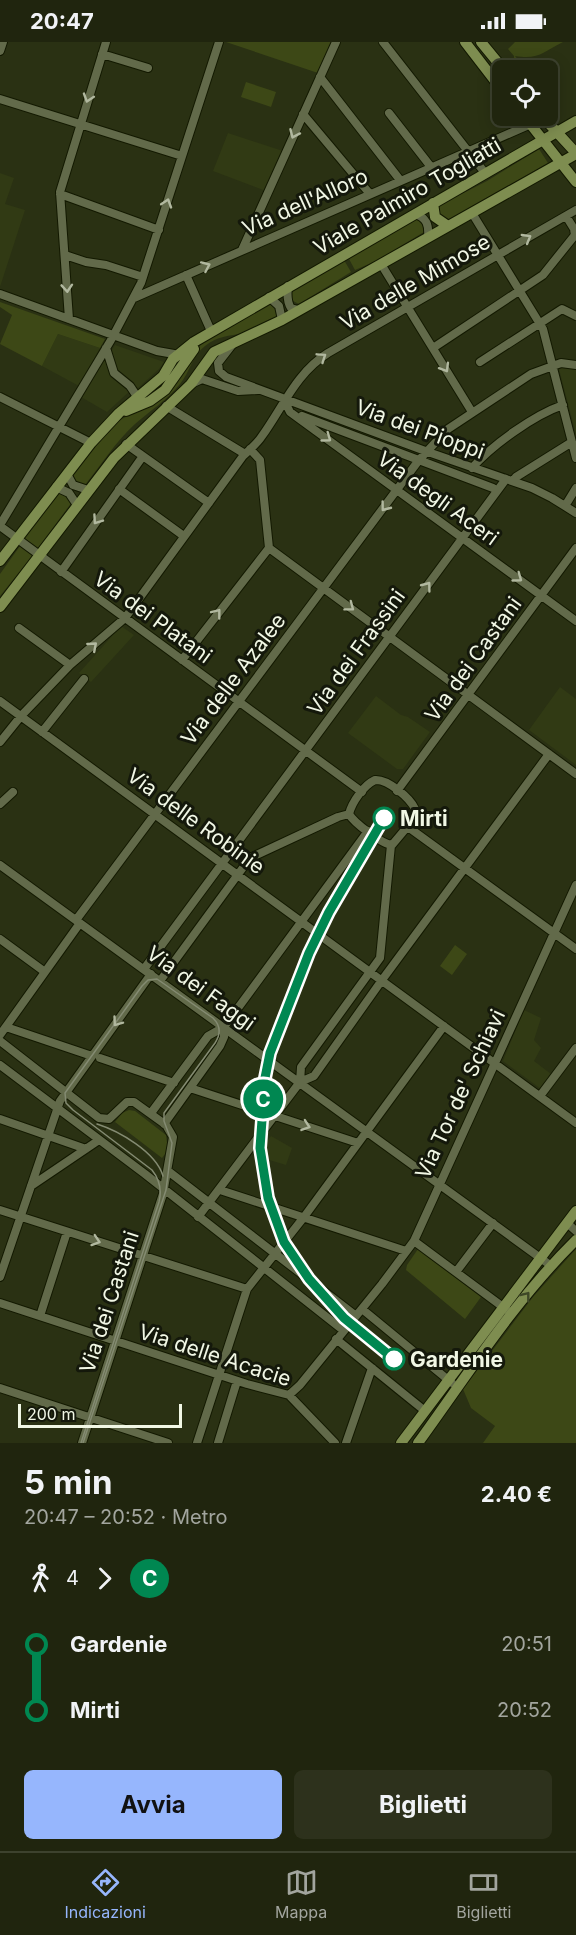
<!DOCTYPE html>
<html lang="it">
<head>
<meta charset="utf-8">
<style>
  :root { --surface:#20250e; --page:#2d311c; --text:#f1f3f6; --muted:#a2a59e; --line:#3d422e; --accent:#96b6fd }
  body { margin:0; font-family:Inter,sans-serif; background:var(--page); color:var(--text); height:100vh; display:flex; flex-direction:column; font-size:22px; white-space:nowrap }
  * { box-sizing:border-box; margin:0 }
  p { font-size:20px; color:var(--muted) }
  .icon { flex:none; width:33px; height:33px; fill:none; stroke:currentColor; stroke-width:2; stroke-linecap:round; stroke-linejoin:round }
  .map { position:relative; height:1401px; overflow:hidden }
  .details { display:flex; flex-direction:column; background:var(--surface); flex:1 }
  .details>* { flex:none }
  .badge { padding:0 12px; border-radius:20px; font-size:21px; line-height:39px }
  .tools { position:absolute; left:492px; top:18px; display:grid; gap:12px }
  .tools a { display:grid; place-items:center; width:66px; height:66px; border-radius:9px; background:var(--surface); box-shadow:0 3px 15px #0003,0 0 0 2px var(--line); font-size:30px }
  .scale { position:absolute; left:18px; bottom:15px; width:164px; box-sizing:border-box; padding-left:6px; border:3px solid #f1f7e5; border-top:0; font-size:16px; line-height:21px; white-space:nowrap; color:#f1f7e5; -webkit-text-stroke:4px #14180b; paint-order:stroke }
  .map>.badge { position:absolute; translate:-50% -50%; box-shadow:0 0 0 3px #fff }
  .legs { display:flex; align-items:center; gap:9px; height:66px; padding:0 24px; font-size:20px }
  .legs p { margin-inline-start:auto }
  .overview { display:flex; align-items:center; justify-content:space-between; height:102px; padding:0 24px }
  h1 { font-size:33px; font-weight:700; line-height:45px }
  .action { display:flex; gap:12px; margin-top:auto; padding:12px 24px }
  .action a { flex:1; height:69px; border-radius:9px; background:var(--accent); color:#111; font-size:24px; font-weight:700; line-height:69px; text-align:center }
  .action a+a { background:var(--page); color:var(--text) }
  ul { padding:0 24px; list-style:none }
  li { display:flex; align-items:center; gap:21px; height:66px; font-size:22px }
  li i { display:grid; place-items:center; width:9px; height:100%; margin:0 8px; background:currentColor }
  li i::after { content:''; width:15px; height:15px; margin:-8px; border:4px solid; border-radius:50%; background:var(--surface) }
  li p { margin-inline-start:auto }
  li:first-child i { background:linear-gradient(#0000 50%,currentColor 0) }
  li:last-child i { background:linear-gradient(currentColor 50%,#0000 0) }
  .status { display:flex; justify-content:space-between; align-items:center; height:42px; padding:0 30px; background:var(--surface); direction:ltr }
  .status svg { height:16px; fill:currentColor }
  .dock { display:flex; justify-content:space-around; align-items:center; height:84px; border-top:2px solid var(--line); background:var(--surface); font-size:16px; color:var(--muted) }
  .dock a { display:grid; justify-items:center; gap:3px }
  .dock .current { color:var(--accent) }
  .map>svg:first-child { display:block }
</style>
</head>
<body>
<div class="status"><b>20:47</b><svg viewBox="0 0 49 12"><path d="M0 12V9h3v3zM5 12V6h3v6zM10 12V3h3v9zM15 12V0h3v12zM26 1h20v11H26zM47 4h2v5h-2z"/></svg></div>
<div class="map">
<svg width="576" height="1401" viewBox="0 0 576 1401">
  <rect width="100%" height="100%" fill="#2a3113"/>
  <path fill="#313a14" d="M 228,91 L 283,109 L 266,149 L 213,129 Z
    M 0,131 L 14,136 L 5,162 L 25,168 L 0,245 Z
    M 58,292 L 100,306 L 79,344 L 42,324 Z
    M 115,303 L 164,320 L 159,327 L 138,346 L 119,333 L 115,325 L 110,311 Z
    M 106,313 L 131,348 L 107,370 L 81,355 Z
    M 565,325 L 576,328 L 576,392 L 559,327 Z
    M 121,584 L 134,593 L 91,640 L 79,631 Z
    M 560,645 L 576,657 L 576,723 L 529,688 Z
    M 376,654 L 401,673 L 408,675 L 430,690 L 403,727 L 397,727 L 348,691 Z
    M 524,968 L 541,976 L 534,998 L 541,1006 L 534,1019 L 551,1032 L 541,1047 L 503,1019 Z
    M 271,1094 L 292,1106 L 286,1123 L 256,1114 Z"/>
  <path fill="#3d4816" d="M 226,0 L 332,0 L 318,31 Z
    M 515,0 L 563,0 C 543,10 539,18 515,14 L 527,28 L 513,28 L 514,14 L 508,7 Z
    M 246,40 L 276,50 L 271,65 L 241,55 Z
    M 539,107 L 548,121 L 449,177 L 441,177 L 438,167 L 440,163 L 487,139 Z
    M 416,177 L 421,178 L 426,187 L 424,190 L 376,219 L 355,228 L 349,217 L 361,207 Z
    M 344,218 L 351,230 L 299,262 L 291,258 L 291,249 Z
    M 0,260 L 105,297 L 100,306 L 58,292 L 42,324 L 0,302 L 12,273 L 0,265 Z
    M 269,261 L 274,262 L 278,270 L 277,274 C 268,281 255,288 244,291 C 229,294 217,294 205,304 C 192,314 190,330 180,342 C 167,358 150,369 135,382 C 116,399 101,423 85,443 C 80,443 74,438 72,433 L 91,409 L 118,379 L 154,360 L 197,306 L 206,298 Z
    M 59,451 L 62,451 L 72,460 L 38,506 L 24,496 Z
    M 20,504 L 33,513 L 0,554 L 0,532 Z
    M 455,903 L 467,912 L 452,933 L 440,924 Z
    M 129,1068 L 135,1069 L 166,1093 L 168,1108 L 162,1116 L 115,1080 L 122,1071 Z
    M 418,1207 L 481,1255 L 465,1277 L 406,1228 L 407,1223 Z
    M 576,1207 L 576,1401 L 483,1401 L 495,1384 L 471,1366 L 463,1347 L 533,1255 Z"/>
  <g fill="none" stroke-linecap="round" stroke-linejoin="round">
    <defs>
      <path id="minor" d="M 383,0 L 485,131
        M 0,9 L 3,0
        M 102,12 L 148,26
        M 320,35 L 400,138
        M 0,57 L 182,114
        M 389,71 L 431,125
        M 303,72 L 370,152
        M 60,152 L 159,188
        M 472,171 L 543,287 L 576,416
        M 415,172 C 427,176 429,183 428,195
        M 242,208 L 336,0
        M 65,213 L 86,220 L 106,223 L 143,235
        M 381,222 L 472,370
        M 186,233 L 211,289
        M 288,244 C 287,252 287,260 291,266 L 298,268
        M 0,252 L 157,309 L 174,312
        M 269,255 L 279,264 L 282,278
        M 134,256 L 531,82
        M 69,277 L 60,150 L 106,0
        M 232,303 L 218,321 L 219,329 L 226,335 L 428,410 L 532,446 L 552,456 L 576,471
        M 106,306 L 114,331 L 130,344 L 136,353
        M 433,306 L 543,233 L 575,193 L 574,187 L 566,174
        M 480,320 L 562,267 L 576,274
        M 191,342 L 202,337 L 238,349 L 258,348
        M 0,355 L 91,401
        M 284,358 L 290,370 L 576,579
        M 166,364 L 245,412
        M 302,374 L 493,446
        M 126,402 L 209,461
        M 250,407 L 260,418 L 269,506
        M 472,426 C 492,403 534,373 563,363
        M 67,432 L 73,443 L 88,448
        M 513,439 L 516,435 L 572,400
        M 56,445 L 69,451 L 77,463
        M 119,447 L 181,492
        M 565,464 L 576,446
        M 0,483 L 111,298 L 141,241 L 219,0
        M 0,484 L 362,750
        M 269,506 L 576,732
        M 61,530 L 143,414
        M 19,586 L 70,623
        M 182,618 L 269,506
        M 0,659 L 576,1081
        M 42,690 L 84,637
        M 0,700 L 21,674 L 70,623 L 125,576 L 243,414 C 249,408 257,402 262,394 C 283,365 296,331 328,311 L 576,168
        M 375,738 C 388,737 410,756 415,767 L 413,778 L 392,803 C 382,802 354,781 349,772 C 352,760 364,743 375,738 Z
        M 397,749 L 576,506
        M 0,762 L 13,750
        M 408,785 L 576,907
        M 250,816 L 338,775 L 349,772
        M 0,823 L 550,1223
        M 76,878 L 419,418 L 448,387 L 531,332 L 561,321 L 576,323
        M 0,897 L 45,930
        M 144,927 L 506,437
        M 160,939 L 250,816 L 234,805
        M 6,985 L 92,1014
        M 224,985 L 368,789
        M 0,993 L 80,881
        M 0,999 L 99,1076 L 109,1077 L 127,1060 L 134,1060 L 166,1083 L 173,1095 L 163,1152 L 82,1401
        M 100,1016 L 174,1041
        M 0,1023 L 145,1132 L 343,1288
        M 300,1040 L 301,1025 L 380,916 L 391,803
        M 190,1046 L 358,1101
        M 540,1054 L 576,1006
        M 151,1071 L 208,994 L 224,985
        M 0,1077 L 86,1107
        M 164,1082 L 220,1004 L 224,995 L 224,985
        M 168,1129 L 356,1274
        M 31,1144 L 99,1098
        M 220,1148 L 406,1209
        M 0,1168 L 247,1247
        M 198,1175 L 300,1040 L 314,1034 L 382,938 L 549,712
        M 567,1181 L 576,1189
        M 414,1199 L 507,1268
        M 456,1230 L 493,1181
        M 0,1235 L 60,1059 L 151,932
        M 0,1261 L 247,1342 L 289,1353 L 335,1401
        M 362,1267 L 452,1341
        M 40,1274 L 67,1190
        M 336,1297 L 425,1369
        M 0,1346 L 168,1401
        M 289,1353 L 300,1343 L 382,1242 L 414,1199 L 576,843
        M 197,1401 L 247,1247 L 304,1175 L 444,984
        M 218,1401 L 237,1339
        M 346,1401 L 372,1326"/>
      <path id="major" d="M 465,0 L 502,48
        M 481,0 L 504,28
        M 524,74 L 576,140
        M 542,74 L 576,111
        M 433,161 L 435,175 L 448,184
        M 126,369 L 150,359 L 165,348 L 194,307
        M 0,519 L 91,401 L 119,371 L 163,334 L 173,317 L 194,300 L 576,79
        M 0,565 L 114,416 L 191,342 L 214,310 L 282,278 L 576,112
        M 401,1401 L 576,1169
        M 418,1401 C 468,1332 515,1258 576,1198"/>
    </defs>
    <use href="#minor" stroke="#131900" stroke-width="10"/>
    <use href="#major" stroke="#131900" stroke-width="12"/>
    <use href="#minor" stroke="#626a4a" stroke-width="8"/>
    <use href="#major" stroke="#7e8d50" stroke-width="10"/>
    <path stroke="#848b72" stroke-width="1.5" d="M 97,1082 C 119,1089 156,1110 163,1134
      M 81,1401 L 159,1160 C 162,1148 160,1138 152,1128 L 73,1068 L 66,1061 L 65,1051 L 142,944 L 148,938 L 157,937 L 213,976 C 221,984 221,992 215,1001 L 164,1071 L 164,1079 L 172,1101 L 166,1148 L 83,1401"/>
  </g>
  <defs><path id="oneway-chevron" d="M-2-3.5L2.5 0L-2 3.5" fill="none" stroke-width="1.6" stroke-linecap="round" stroke-linejoin="round" transform="scale(1.5)"/></defs>
  <g stroke="#b1b89f">
    <use href="#oneway-chevron" transform="translate(88 56) rotate(108)"/>
    <use href="#oneway-chevron" transform="translate(294 92) rotate(114)"/>
    <use href="#oneway-chevron" transform="translate(167 161) rotate(-72)"/>
    <use href="#oneway-chevron" transform="translate(527 196) rotate(-30)"/>
    <use href="#oneway-chevron" transform="translate(206 224) rotate(-24)"/>
    <use href="#oneway-chevron" transform="translate(67 246) rotate(86)"/>
    <use href="#oneway-chevron" transform="translate(322 315) rotate(-34)"/>
    <use href="#oneway-chevron" transform="translate(445 326) rotate(59)"/>
    <use href="#oneway-chevron" transform="translate(327 396) rotate(36)"/>
    <use href="#oneway-chevron" transform="translate(385 465) rotate(127)"/>
    <use href="#oneway-chevron" transform="translate(97 478) rotate(125)"/>
    <use href="#oneway-chevron" transform="translate(518 536) rotate(36)"/>
    <use href="#oneway-chevron" transform="translate(427 544) rotate(-53)"/>
    <use href="#oneway-chevron" transform="translate(350 565) rotate(37)"/>
    <use href="#oneway-chevron" transform="translate(217 571) rotate(-52)"/>
    <use href="#oneway-chevron" transform="translate(93 604) rotate(-41)"/>
    <use href="#oneway-chevron" transform="translate(117 980) rotate(126)"/>
    <use href="#oneway-chevron" transform="translate(306 1084) rotate(19)"/>
    <use href="#oneway-chevron" transform="translate(96 1199) rotate(18)"/>
  </g>
  <use stroke="#3e4727" href="#oneway-chevron" transform="translate(526 1254) rotate(-52)"/>
  <g fill="none" stroke-linecap="round" stroke-linejoin="round">
    <defs>
      <path id="line-1" d="M 384,776 L 329,870 L 309,911 L 270,1011 L 265,1036 L 260,1106 L 268,1156 L 284,1200 L 309,1237 L 344,1276 L 394,1317"/>
    </defs>
    <use href="#line-1" stroke="#fff" stroke-width="14"/>
    <use href="#line-1" stroke="#008751" stroke-width="9"/>
  </g>
  <g fill="#fff" stroke="#008751" stroke-width="3">
    <circle cx="384" cy="776" r="10"/>
    <circle cx="394" cy="1317" r="10"/>
  </g>
  <g text-anchor="middle" dominant-baseline="central" stroke-width="6" stroke-linejoin="round" paint-order="stroke">
    <g font-size="21" fill="#f1f7e5" stroke="#14180b">
      <text transform="translate(407 154) rotate(-30)">Viale Palmiro Togliatti</text>
      <text transform="translate(305 160) rotate(-24)">Via dell'Alloro</text>
      <text transform="translate(415 240) rotate(-30)">Via delle Mimose</text>
      <text transform="translate(420 387) rotate(20)">Via dei Pioppi</text>
      <text transform="translate(438 456) rotate(36)">Via degli Aceri</text>
      <text transform="translate(153 575) rotate(36)">Via dei Platani</text>
      <text transform="translate(356 610) rotate(-54)">Via dei Frassini</text>
      <text transform="translate(473 617) rotate(-54)">Via dei Castani</text>
      <text transform="translate(233 637) rotate(-53)">Via delle Azalee</text>
      <text transform="translate(196 779) rotate(36)">Via delle Robinie</text>
      <text transform="translate(201 946) rotate(36)">Via dei Faggi</text>
      <text transform="translate(460 1052) rotate(-65)">Via Tor de' Schiavi</text>
      <text transform="translate(109 1260) rotate(-72)">Via dei Castani</text>
      <text transform="translate(215 1313) rotate(18)">Via delle Acacie</text>
    </g>
    <g font-size="21" font-weight="bold" fill="#f1f7e5" stroke="#14180b" text-anchor="start">
      <text x="400" y="776">Mirti</text>
      <text x="410" y="1317">Gardenie</text>
    </g>
  </g>
</svg>
<div class="tools">
<a><svg class="icon" aria-label="locate" viewBox="0 0 24 24"><circle cx="12" cy="12" r="6"/><path d="M12 2v4M12 18v4M2 12h4M18 12h4"/></svg></a>
</div>
<div class="scale">200 m</div>
<b class="badge" style="left:263px;top:1057px;background:#008751;color:#fff">C</b>
</div>
<section class="details">
<div class="overview"><div><h1>5 min</h1><p>20:47 – 20:52 · Metro</p></div><b>2.40 €</b></div>
<div class="legs"><svg class="icon" aria-label="walk" viewBox="0 0 24 24"><circle cx="13" cy="4" r="2"/><path d="M13 8l-2 6 4 7M11 14l-3 7M7 12l3-4h3l4 4"/></svg>4<svg class="icon" aria-label="forward" viewBox="0 0 24 24"><path d="M9 5l7 7-7 7"/></svg><b class="badge" style="background:#008751;color:#fff">C</b></div>
<ul>
<li><i style="color:#008751"></i><b>Gardenie</b><p>20:51</p></li>
<li><i style="color:#008751"></i><b>Mirti</b><p>20:52</p></li>
</ul>
<div class="action"><a>Avvia</a><a>Biglietti</a></div>
</section>
<nav class="dock">
<a class="current"><svg class="icon" aria-label="directions" viewBox="0 0 24 24"><path d="M12 3l9 9-9 9-9-9zM9 14v-3h6M13 9l2 2-2 2"/></svg>Indicazioni</a>
<a><svg class="icon" aria-label="map" viewBox="0 0 24 24"><path d="M3 6l6-2 6 2 6-2v14l-6 2-6-2-6 2zM9 4v14M15 6v14"/></svg>Mappa</a>
<a><svg class="icon" aria-label="tickets" viewBox="0 0 24 24"><path d="M3 7h18v10H3zM15 7v10"/></svg>Biglietti</a>
</nav>
</body>
</html>
